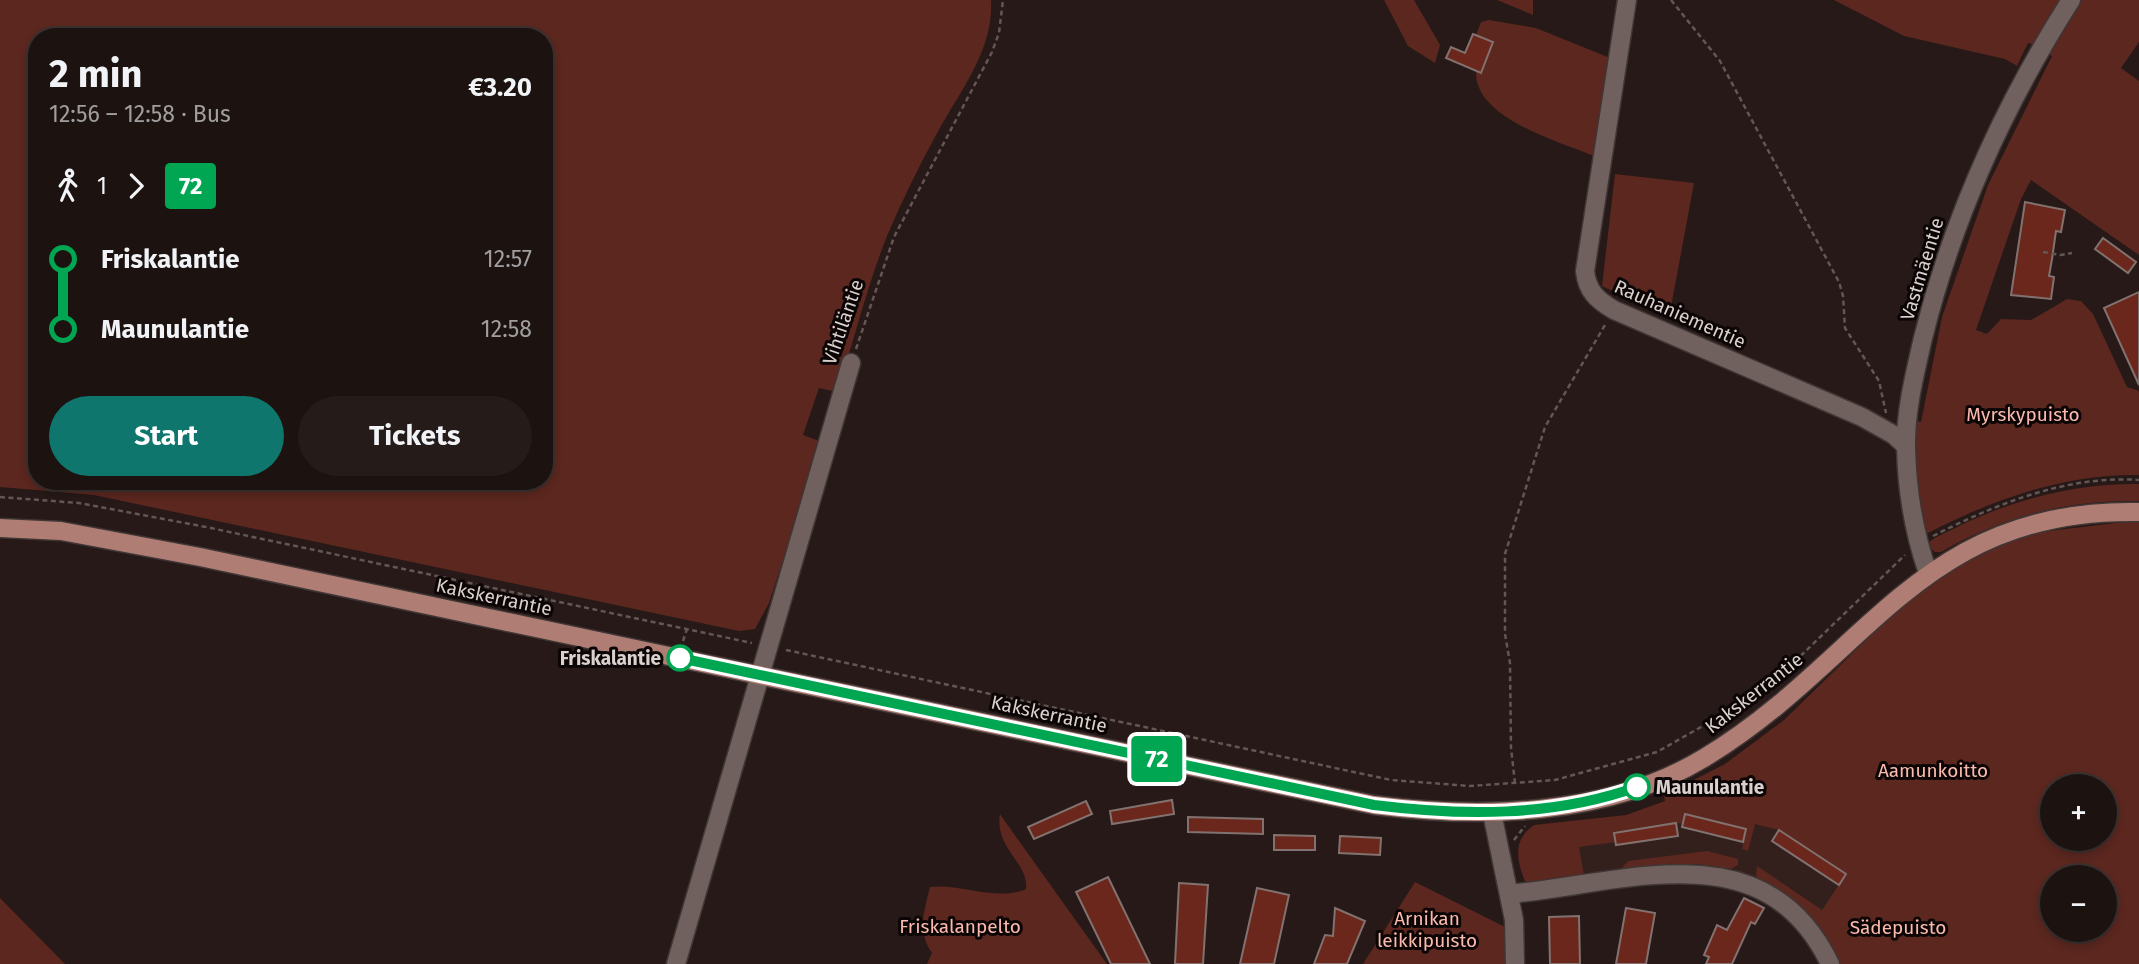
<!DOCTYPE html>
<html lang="en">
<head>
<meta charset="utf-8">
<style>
  :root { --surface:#1c1311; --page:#251c1a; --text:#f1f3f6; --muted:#a09e9f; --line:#3a3231; --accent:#0f766e }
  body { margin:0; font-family:"Fira Sans",sans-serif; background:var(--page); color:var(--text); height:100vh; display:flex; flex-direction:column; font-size:26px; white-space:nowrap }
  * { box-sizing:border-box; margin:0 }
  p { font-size:23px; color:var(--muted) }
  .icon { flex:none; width:38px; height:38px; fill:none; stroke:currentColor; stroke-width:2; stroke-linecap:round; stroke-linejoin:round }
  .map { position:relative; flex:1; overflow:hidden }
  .sheet { position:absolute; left:28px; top:28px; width:525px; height:462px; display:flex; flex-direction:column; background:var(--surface); border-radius:28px; box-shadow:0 4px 10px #0003,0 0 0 2px var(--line) }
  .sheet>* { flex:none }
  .badge { padding:0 14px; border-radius:5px; font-size:24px; line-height:46px }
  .tools { position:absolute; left:2040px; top:774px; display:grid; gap:14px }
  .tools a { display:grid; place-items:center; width:77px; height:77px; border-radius:50%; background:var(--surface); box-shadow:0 4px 10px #0003,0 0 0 2px var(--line); font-size:35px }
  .map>.badge { position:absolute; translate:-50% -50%; box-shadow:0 0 0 4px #fff }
  .legs { display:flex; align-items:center; gap:10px; height:77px; padding:0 21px; font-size:23px }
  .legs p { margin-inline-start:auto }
  .headline { display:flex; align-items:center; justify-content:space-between; height:119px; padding:0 21px }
  h1 { font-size:38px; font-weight:700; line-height:52px }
  .button { display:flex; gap:14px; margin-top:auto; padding:14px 21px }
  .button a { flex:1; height:80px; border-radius:42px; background:var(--accent); color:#fff; font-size:28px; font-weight:700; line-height:80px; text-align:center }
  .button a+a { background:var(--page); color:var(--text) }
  ul { padding:0 21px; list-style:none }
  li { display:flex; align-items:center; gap:24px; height:70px; font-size:26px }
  li i { display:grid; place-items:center; width:10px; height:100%; margin:0 9px; background:currentColor }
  li i::after { content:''; width:18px; height:18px; margin:-9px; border:5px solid; border-radius:50%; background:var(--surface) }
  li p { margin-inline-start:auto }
  li:first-child i { background:linear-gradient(#0000 50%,currentColor 0) }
  li:last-child i { background:linear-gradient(currentColor 50%,#0000 0) }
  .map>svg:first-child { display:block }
</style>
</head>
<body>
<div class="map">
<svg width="2139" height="964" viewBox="0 0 2139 964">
  <rect width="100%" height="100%" fill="#261917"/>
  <path fill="#33201d" d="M 1732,782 L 1868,873 L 1821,929 L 1796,902 L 1767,882 L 1730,868 L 1687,862 L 1542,882 L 1535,830 L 1643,813 Z"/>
  <path fill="#5b271f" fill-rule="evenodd" d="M 0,0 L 991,0 C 994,51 959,92 936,135 C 918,168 902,201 887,236 C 867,286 854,341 837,392 L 819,388 L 803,435 L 822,442 L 769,603 L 755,629 L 739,631 L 94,495 L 0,487 ZM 37,37 L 544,37 L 544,481 L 37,481 Z
    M 1384,0 L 1414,0 L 1440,45 L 1435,63 L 1408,46 Z
    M 1497,0 L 1533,0 L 1533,15 Z
    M 1834,0 L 2065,0 L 2037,46 L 2028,43 L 2017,66 L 2005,59 L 1904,36 Z
    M 2076,0 L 2139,0 L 2139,42 L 2121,68 L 2139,81 L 2139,255 L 2031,180 L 2021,199 L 1976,330 L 1987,334 L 2001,319 L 2031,320 L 2067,299 L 2081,301 L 2093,314 L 2127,387 L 2139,391 L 2139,475 C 2064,474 1994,499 1928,533 L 1921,531 L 1913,488 L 1915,421 L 1921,422 L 1942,317 L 1988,185 L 2052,56 L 2044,51 Z
    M 1489,20 L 1536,28 L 1615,60 L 1594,156 C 1558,141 1474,118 1476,71 L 1481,72 L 1493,42 L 1476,35 L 1481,22 Z
    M 1615,174 L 1694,183 L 1669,318 L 1602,286 Z
    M 2139,484 L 2139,501 C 2067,500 2003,516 1941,552 L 1935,552 L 1926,545 C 1935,536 1948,532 1959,526 C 2015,499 2077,483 2139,484 Z
    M 2133,521 L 2139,521 L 2139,964 L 1839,964 C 1817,919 1795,904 1756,877 L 1757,866 L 1822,910 L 1846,874 L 1779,830 L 1755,824 L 1748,851 L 1742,849 L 1746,829 L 1675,823 L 1614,833 L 1616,842 L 1579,847 L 1584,876 L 1527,886 C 1517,862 1511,841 1534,825 L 1626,815 L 1665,801 L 1664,795 L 1725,764 L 1784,720 L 1904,603 L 1961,563 L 2000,545 L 2040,532 ZM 2053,786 L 2105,786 L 2105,838 L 2053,838 ZM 2053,877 L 2105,877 L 2105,929 L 2053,929 Z
    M 1000,814 L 1014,834 L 1107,964 L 927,964 L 932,953 C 917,932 924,911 930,887 C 960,883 997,902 1026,889 C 1029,863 994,848 1000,814 Z
    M 1707,851 L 1738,859 L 1738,865 L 1731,869 L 1696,864 L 1620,870 L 1628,861 Z
    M 1415,882 L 1505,927 L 1508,964 L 1363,964 Z
    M 0,898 L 65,964 L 0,964 Z"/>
  <path fill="#6b271c" stroke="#82726f" stroke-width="2" d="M 1473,34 L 1493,42 L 1481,73 L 1446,58 L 1451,47 L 1465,53 Z
    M 2025,202 L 2065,210 L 2061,232 L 2056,231 L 2052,259 L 2049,276 L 2054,277 L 2051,299 L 2011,295 Z
    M 2103,238 L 2136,262 L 2128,273 L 2095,249 Z
    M 2139,292 L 2139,385 L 2104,308 Z
    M 1172,800 L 1174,814 L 1112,824 L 1110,811 Z
    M 1086,801 L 1092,814 L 1034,839 L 1028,827 Z
    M 1685,814 L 1746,829 L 1743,842 L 1682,827 Z
    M 1188,817 L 1263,819 L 1263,834 L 1188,832 Z
    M 1676,823 L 1678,836 L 1616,845 L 1614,833 Z
    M 1779,830 L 1846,874 L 1839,885 L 1772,841 Z
    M 1274,835 L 1315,836 L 1315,850 L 1274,850 Z
    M 1340,836 L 1381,838 L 1380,855 L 1339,853 Z
    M 1108,877 L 1150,964 L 1111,964 L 1076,892 Z
    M 1179,883 L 1208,885 L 1203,964 L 1175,964 Z
    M 1257,888 L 1289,895 L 1274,964 L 1240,964 Z
    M 1744,898 L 1764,908 L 1755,924 L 1751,922 L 1732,964 L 1706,964 L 1709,957 L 1704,955 L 1717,925 L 1727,930 Z
    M 1335,908 L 1365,921 L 1347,964 L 1314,964 L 1325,935 L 1333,936 Z
    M 1626,908 L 1655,913 L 1646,964 L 1616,964 Z
    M 1579,916 L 1580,964 L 1550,964 L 1549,917 Z"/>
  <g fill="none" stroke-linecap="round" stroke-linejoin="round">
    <defs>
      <path id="minor" d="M 1627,0 L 1585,271 C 1587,291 1597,300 1614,310 L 1862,417 L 1894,435 L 1906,446
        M 1928,573 C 1914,533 1907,491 1906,448 C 1905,412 1915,373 1923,338 C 1953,217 2004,105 2071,0
        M 1492,813 L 1514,920 L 1515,964
        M 1509,894 C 1624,884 1765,828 1830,964
        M 676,964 L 851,363"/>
      <path id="major" d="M 0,528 L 61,531 L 200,557 L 1374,805 C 1482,819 1608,816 1704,758 C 1867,660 1920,507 2139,512"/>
    </defs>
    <use href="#minor" stroke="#3f3635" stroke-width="21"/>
    <use href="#major" stroke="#3f3635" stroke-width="21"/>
    <path stroke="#635755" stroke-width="2.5" stroke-dasharray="5 3.5" stroke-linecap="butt" d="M 1671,0 L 1720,61 L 1839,282 L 1843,296 L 1845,328 L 1879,381 L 1886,413
      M 2043,252 L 2061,255 L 2072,253
      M 856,349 L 894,237 L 992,52 L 999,33 L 1003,0
      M 0,497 L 79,503 L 206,527 L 752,643
      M 1933,536 C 1996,504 2067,475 2139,480
      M 683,641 L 687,629
      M 786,650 L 1391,780 L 1470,786 L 1555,780 L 1657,752 L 1745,702 L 1784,672 L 1905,555
      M 1515,783 L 1511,748 L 1510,663 L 1505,634 L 1505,554 L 1545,427 L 1605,325
      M 1514,840 L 1525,826"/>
    <use href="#minor" stroke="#71615e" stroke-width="18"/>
    <use href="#major" stroke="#af7d73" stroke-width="18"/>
  </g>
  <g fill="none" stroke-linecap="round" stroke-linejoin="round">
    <defs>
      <path id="line-1" d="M 680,658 L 1374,805 C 1462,816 1553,817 1637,787"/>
    </defs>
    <use href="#line-1" stroke="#fff" stroke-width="16"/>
    <use href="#line-1" stroke="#00a651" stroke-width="10"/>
  </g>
  <g fill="#fff" stroke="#00a651" stroke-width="3.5">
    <circle cx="680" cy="658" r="12"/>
    <circle cx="1637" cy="787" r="12"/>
  </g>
  <g text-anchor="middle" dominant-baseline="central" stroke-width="6" stroke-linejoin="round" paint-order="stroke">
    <g font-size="19" fill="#dad1cf" stroke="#0b0605">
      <text transform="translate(1922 269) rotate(-73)">Vastmäentie</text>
      <text transform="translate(1680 314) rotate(24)">Rauhaniementie</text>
      <text transform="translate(843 322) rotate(-71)">Vihtiläntie</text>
      <text transform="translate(494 597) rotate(12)">Kakskerrantie</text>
      <text transform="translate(1754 693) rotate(-38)">Kakskerrantie</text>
      <text transform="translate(1049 714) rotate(12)">Kakskerrantie</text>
    </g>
    <g font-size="19" fill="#fbbaad" stroke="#0b0605">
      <text x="2023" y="414">Myrskypuisto</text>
      <text x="1933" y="770">Aamunkoitto</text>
      <text x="1427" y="918">Arnikan<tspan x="1427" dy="22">leikkipuisto</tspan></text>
      <text x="960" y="926">Friskalanpelto</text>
      <text x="1898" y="927">Sädepuisto</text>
    </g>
    <g font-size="19" font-weight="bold" fill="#dad1cf" stroke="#0b0605" text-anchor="end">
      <text x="661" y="658">Friskalantie</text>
      <text x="1656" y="787" text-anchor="start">Maunulantie</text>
    </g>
  </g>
</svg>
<div class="tools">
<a>+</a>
<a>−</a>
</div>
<b class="badge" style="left:1157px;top:759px;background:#00a651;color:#fff">72</b>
<section class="sheet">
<div class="headline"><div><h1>2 min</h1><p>12:56 – 12:58 · Bus</p></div><b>€3.20</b></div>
<div class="legs"><svg class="icon" aria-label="walk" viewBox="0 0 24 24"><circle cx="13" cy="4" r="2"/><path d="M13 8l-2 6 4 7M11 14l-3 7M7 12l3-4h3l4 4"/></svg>1<svg class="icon" aria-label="forward" viewBox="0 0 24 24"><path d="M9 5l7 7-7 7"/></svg><b class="badge" style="background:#00a651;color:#fff">72</b></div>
<ul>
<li><i style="color:#00a651"></i><b>Friskalantie</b><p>12:57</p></li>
<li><i style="color:#00a651"></i><b>Maunulantie</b><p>12:58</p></li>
</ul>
<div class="button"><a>Start</a><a>Tickets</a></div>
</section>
</div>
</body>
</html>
